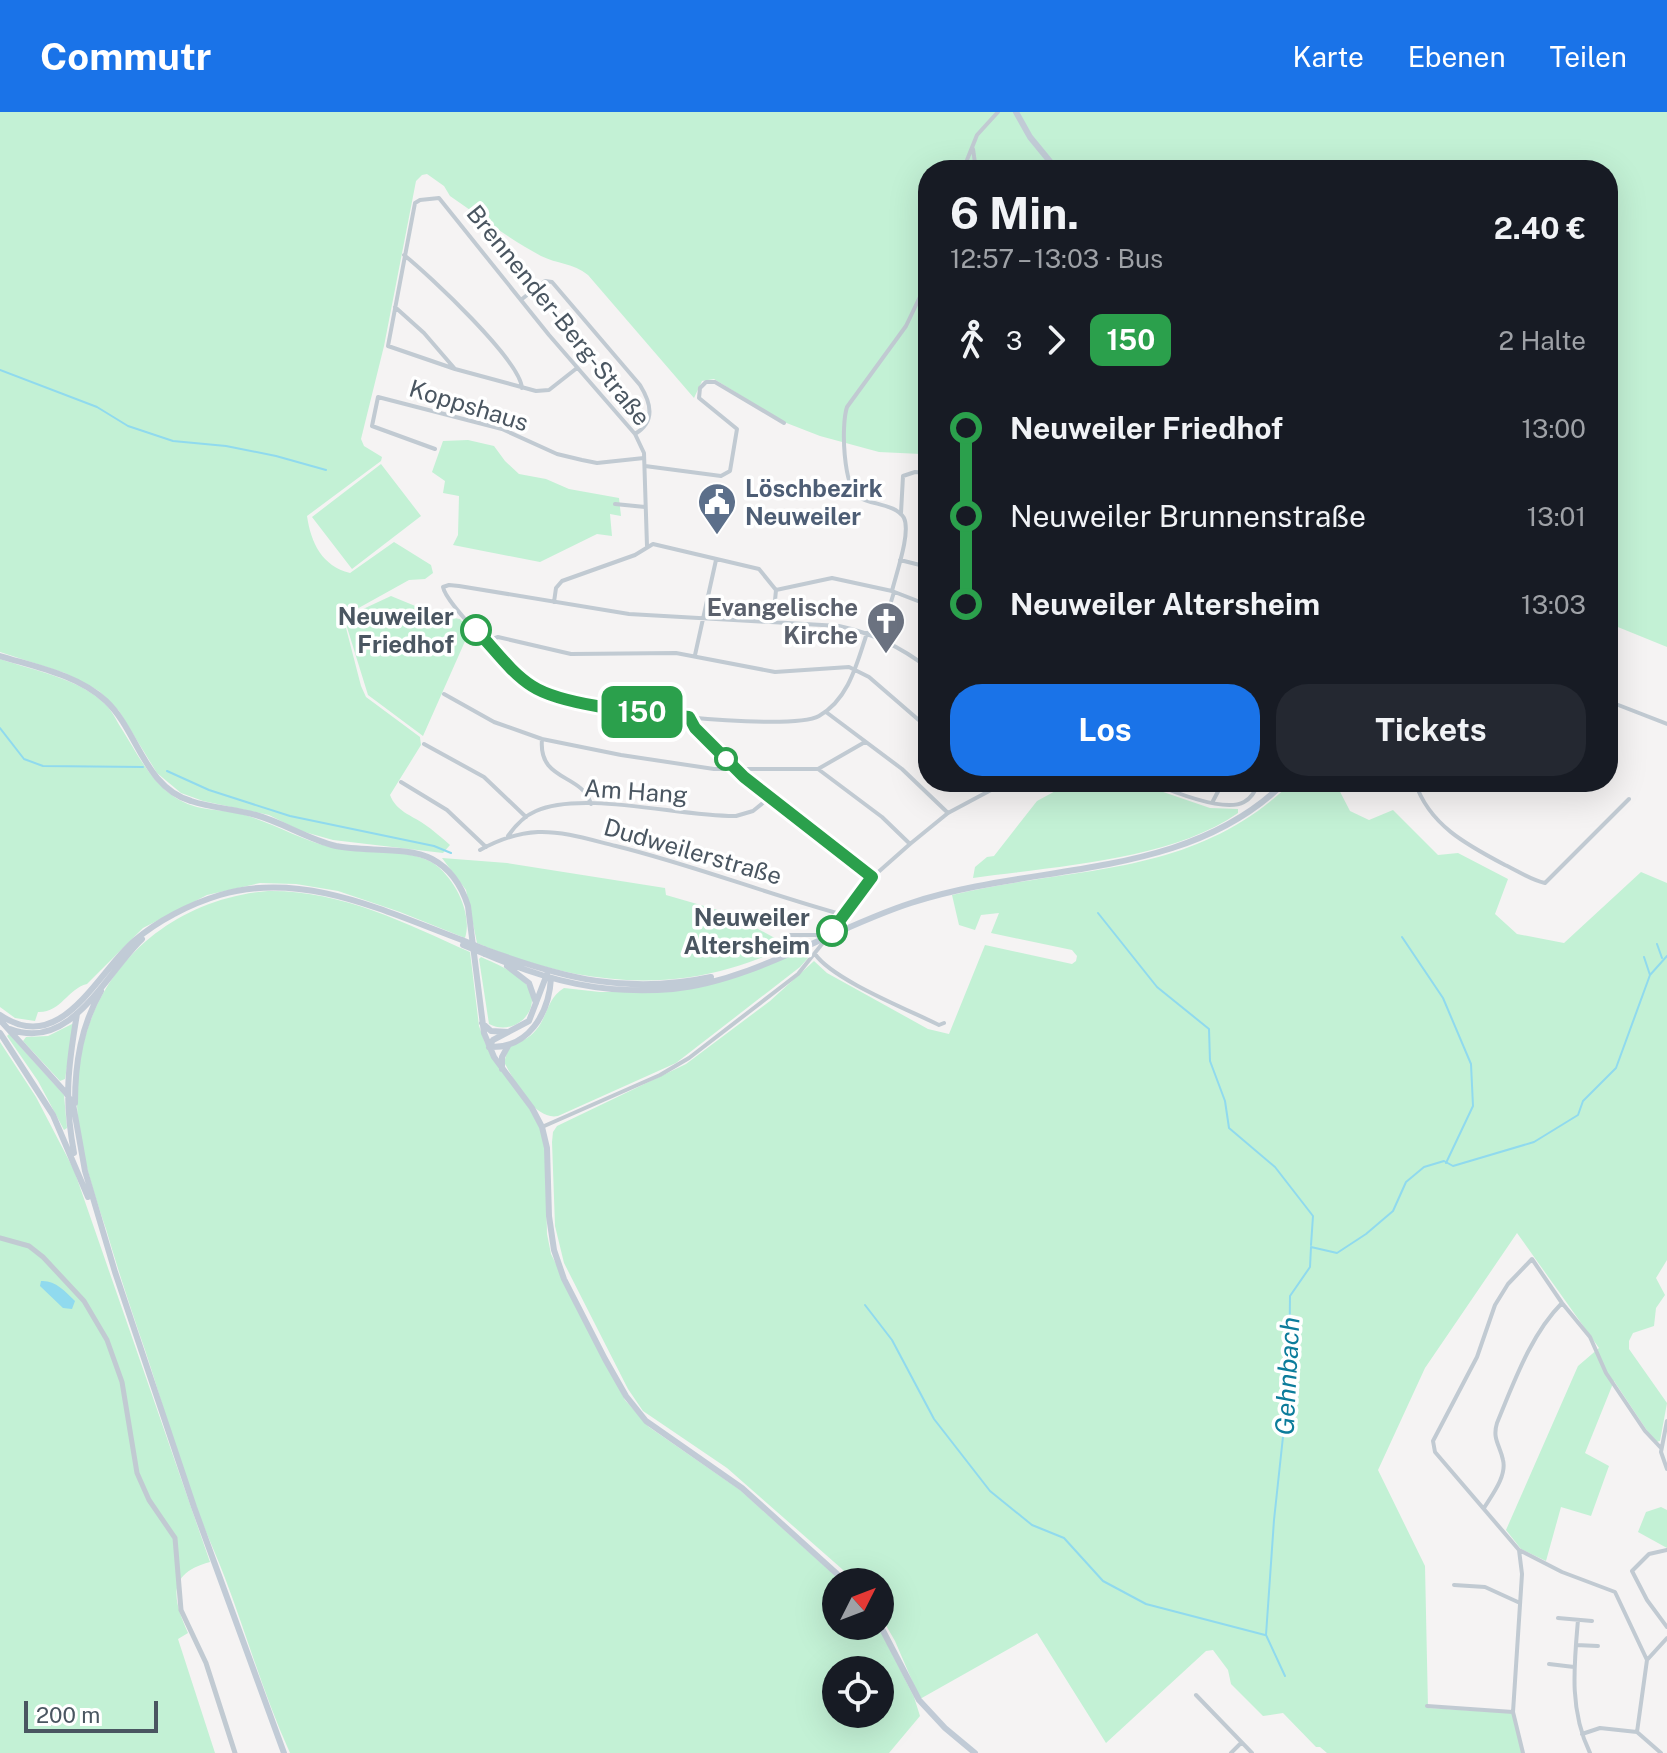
<!DOCTYPE html>
<html lang="de">
<head>
<meta charset="utf-8">
<style>
  :root { --surface:#171b24; --page:#242831; --text:#f1f3f6; --muted:#9ea1a6; --accent:#1a73e8 }
  body { margin:0; font-family:"Public Sans",sans-serif; background:var(--page); color:var(--text); height:100vh; display:flex; flex-direction:column; font-size:30px; white-space:nowrap }
  * { box-sizing:border-box; margin:0 }
  p { font-size:26px; color:var(--muted) }
  .icon { flex:none; width:44px; height:44px; fill:none; stroke:currentColor; stroke-width:2; stroke-linecap:round; stroke-linejoin:round }
  .map { position:relative; flex:1; overflow:hidden }
  .side { position:absolute; left:918px; top:48px; width:700px; height:632px; display:flex; flex-direction:column; background:var(--surface); border-radius:32px; box-shadow:0 8px 32px #0002 }
  .side>* { flex:none }
  .badge { padding:0 16px; border-radius:12px; font-size:28px; line-height:52px }
  .needle { width:52px; rotate:48deg }
  .buttons { position:absolute; left:822px; top:1456px; display:grid; gap:16px }
  .buttons a { display:grid; place-items:center; width:72px; height:72px; border-radius:50%; background:var(--surface); box-shadow:0 8px 32px #0002; font-size:40px }
  .scale { position:absolute; left:24px; bottom:20px; width:134px; box-sizing:border-box; padding-left:8px; border:4px solid #4a5661; border-top:0; font-size:22px; line-height:28px; white-space:nowrap; color:#4a5661; -webkit-text-stroke:6px #fff; paint-order:stroke }
  .map>.badge { position:absolute; translate:-50% -50%; box-shadow:0 0 0 4px #fff }
  .legs { display:flex; align-items:center; gap:12px; height:88px; padding:0 32px; font-size:26px }
  .legs p { margin-inline-start:auto }
  .headline { display:flex; align-items:center; justify-content:space-between; height:136px; padding:0 32px }
  h1 { font-size:44px; font-weight:700; line-height:60px }
  .button { display:flex; gap:16px; margin-top:auto; padding:16px 32px }
  .button a { flex:1; height:92px; border-radius:32px; background:var(--accent); color:#fff; font-size:32px; font-weight:700; line-height:92px; text-align:center }
  .button a+a { background:var(--page); color:var(--text) }
  ul { padding:0 32px; list-style:none }
  li { display:flex; align-items:center; gap:28px; height:88px; font-size:30px }
  li i { display:grid; place-items:center; width:12px; height:100%; margin:0 10px; background:currentColor }
  li i::after { content:''; width:20px; height:20px; margin:-10px; border:6px solid; border-radius:50%; background:var(--surface) }
  li p { margin-inline-start:auto }
  li:first-child i { background:linear-gradient(#0000 50%,currentColor 0) }
  li:last-child i { background:linear-gradient(currentColor 50%,#0000 0) }
  header { display:flex; align-items:center; gap:48px; box-sizing:border-box; height:112px; padding:0 40px; background:var(--accent); color:#fff }
  header strong { font-size:38px }
  nav { display:flex; gap:44px; margin-inline-start:auto; font-size:28px }
  .map>svg:first-child { display:block }
</style>
</head>
<body>
<header>
<strong>Commutr</strong>
<nav><a>Karte</a><a>Ebenen</a><a>Teilen</a></nav>
</header>
<div class="map">
<svg width="1667" height="1641" viewBox="0 0 1667 1641">
  <rect width="100%" height="100%" fill="#f5f3f3"/>
  <path fill="#c3f1d5" fill-rule="evenodd" d="M 0,0 L 1667,0 L 1667,535 L 1608,511 L 1608,58 L 928,58 L 928,346 L 921,342 L 879,340 L 820,324 L 784,310 L 714,267 L 702,269 L 694,286 L 588,163 C 573,151 557,152 541,144 C 509,127 479,104 450,84 L 444,74 L 427,62 L 422,63 L 416,69 L 384,234 L 361,327 L 364,334 L 382,345 L 381,349 L 307,404 C 311,431 322,454 350,461 L 394,430 L 431,453 L 433,461 L 425,467 L 409,468 L 346,503 L 345,512 L 361,574 L 366,585 L 420,625 L 421,633 L 390,683 C 396,699 411,703 424,712 C 433,718 442,726 450,733 L 443,741 L 333,728 L 301,719 L 269,703 L 203,689 L 181,681 L 157,661 L 119,599 L 99,579 L 65,561 L 0,540 Z
    M 468,328 L 494,334 L 505,349 L 519,362 L 546,367 L 569,377 L 619,386 L 621,404 L 610,402 L 612,424 L 597,422 L 540,450 L 453,433 L 458,423 L 459,384 L 443,381 L 445,369 L 432,360 L 443,329 Z
    M 381,352 L 421,404 L 352,457 L 312,405 Z
    M 391,484 L 437,503 L 460,507 L 470,518 L 423,624 L 368,583 L 346,512 L 348,504 Z
    M 0,547 C 35,559 79,566 106,593 C 113,600 117,610 123,619 C 142,650 159,685 197,695 C 213,699 230,698 245,703 C 275,712 301,728 331,735 C 360,741 409,736 433,751 C 454,765 473,801 465,826 L 400,800 L 338,779 L 296,772 L 260,771 L 207,783 L 143,816 L 87,872 C 67,877 61,901 38,900 L 35,909 L 15,906 L 0,895 Z
    M 1072,670 L 1134,670 L 1210,696 L 1238,697 L 1238,701 C 1169,749 1055,754 973,766 L 975,755 L 987,745 L 994,744 L 1037,689 Z
    M 1292,670 L 1335,670 L 1350,699 L 1369,708 L 1393,698 L 1438,743 L 1458,741 L 1508,767 L 1495,802 L 1517,822 L 1564,831 L 1641,760 L 1667,771 L 1667,1148 L 1656,1166 L 1665,1183 L 1656,1196 L 1654,1214 L 1633,1221 L 1629,1229 L 1629,1237 L 1667,1291 L 1660,1329 L 1656,1330 L 1652,1326 L 1614,1269 L 1585,1341 L 1609,1354 L 1591,1404 L 1561,1395 L 1546,1449 L 1521,1437 L 1506,1418 L 1578,1254 L 1599,1236 L 1517,1121 L 1425,1256 L 1378,1358 L 1425,1454 L 1428,1596 L 1512,1601 L 1522,1641 L 1327,1641 L 1320,1635 L 1316,1635 L 1283,1601 L 1263,1604 L 1231,1572 L 1228,1558 L 1213,1538 L 1206,1539 L 1106,1631 L 1037,1521 L 920,1587 L 895,1529 L 880,1503 L 880,1470 L 853,1470 L 842,1457 L 727,1356 L 643,1299 L 628,1277 L 564,1151 L 555,1114 L 552,1030 L 553,1020 L 557,1014 L 686,952 L 770,889 L 814,849 L 827,861 L 928,917 L 949,922 L 985,833 L 1072,852 L 1076,849 L 1077,844 L 1072,838 L 991,821 L 999,801 L 981,803 L 975,818 L 959,813 L 952,783 C 1075,753 1193,767 1292,670 Z
    M 442,746 L 507,751 L 665,776 L 666,783 L 735,803 L 731,809 L 738,806 L 782,830 L 801,827 L 801,830 C 778,839 755,849 731,856 C 647,881 557,866 477,831 L 466,778 Z
    M 268,779 C 341,778 405,811 470,840 L 479,914 L 485,931 L 529,996 L 541,1018 L 545,1039 L 547,1122 L 551,1142 L 625,1288 L 649,1315 L 740,1378 L 842,1470 L 836,1470 L 836,1514 L 878,1514 L 914,1585 L 920,1604 L 889,1641 L 290,1641 C 264,1584 247,1524 225,1466 C 214,1437 201,1410 191,1382 C 174,1334 161,1286 145,1238 C 131,1198 118,1158 106,1117 C 91,1072 75,1024 77,976 C 81,868 162,788 268,779 ZM 836,1558 L 880,1558 L 880,1602 L 836,1602 Z
    M 806,838 L 810,838 L 808,846 L 800,855 L 676,951 L 558,1004 C 534,1009 514,968 504,950 L 509,935 C 519,930 529,927 536,918 C 548,904 547,886 564,876 L 600,880 L 655,880 L 744,861 Z
    M 481,845 C 496,852 521,861 529,877 C 541,899 514,925 489,912 L 479,847 Z
    M 74,911 L 65,967 L 60,969 L 23,929 L 26,925 L 48,924 Z
    M 9,922 L 64,983 L 67,1016 L 64,1018 L 38,969 L 7,924 Z
    M 0,930 L 36,985 L 74,1058 L 210,1450 C 166,1462 173,1487 188,1521 L 178,1527 L 215,1641 L 0,1641 Z
    M 1661,1395 L 1667,1398 L 1667,1436 L 1638,1420 L 1646,1400 Z"/>
  <path fill="#90daee" d="M 41,1169 C 55,1168 65,1179 75,1189 L 72,1197 L 63,1196 L 40,1174 Z"/>
  <g fill="none" stroke-linecap="round" stroke-linejoin="round">
    <path stroke="#90daee" stroke-width="2" d="M 0,258 L 97,295 L 128,314 L 173,329 L 226,334 L 276,344 L 326,358
      M 0,616 L 24,647 L 43,654 L 143,655
      M 167,659 L 209,678 L 290,704 L 434,734 L 451,741
      M 1098,801 L 1157,875 L 1209,917 L 1210,949 L 1225,989 L 1229,1016 L 1275,1055 L 1313,1104 L 1311,1133
      M 1402,825 L 1443,886 L 1471,952 L 1473,994 L 1446,1051
      M 1657,832 L 1662,846
      M 1644,845 L 1650,863
      M 865,1193 L 892,1228 L 934,1307 L 990,1379 L 1032,1413 L 1064,1426 L 1103,1469 L 1146,1492 L 1265,1523
      M 1285,1564 L 1266,1523 L 1274,1408 L 1289,1269 L 1290,1184 L 1310,1155 L 1311,1135 L 1337,1141 L 1366,1122 L 1393,1099 L 1406,1070 L 1424,1055 L 1444,1049 L 1453,1054 L 1534,1030 L 1578,1003 L 1583,989 L 1616,956 L 1650,863 L 1667,844"/>
    <path stroke="#c1cad2" stroke-width="4" d="M 973,37 L 976,58
      M 963,58 L 977,23 L 998,0
      M 404,143 C 429,163 520,248 522,276
      M 522,187 L 545,169 L 552,170 L 640,273 C 651,291 656,309 635,322
      M 395,195 L 424,221 L 455,257
      M 577,256 L 549,278 L 536,279 L 455,257 L 388,234 L 415,91 L 420,88 L 439,86 L 549,223 L 635,322 L 644,341 L 647,434
      M 435,337 L 372,314 L 378,285 L 502,317 L 557,342 L 582,348 L 597,351 L 644,346
      M 645,354 L 721,364 L 730,359 L 737,317 L 699,286 L 700,276 L 706,270 L 715,270 L 784,311
      M 615,392 L 645,395
      M 901,401 L 903,364 L 915,360 L 928,361
      M 900,448 L 928,455
      M 892,479 C 896,462 911,421 904,406 C 896,392 871,393 859,385 C 843,375 841,313 847,295 L 906,214 L 928,168
      M 554,490 L 556,476 L 562,469 L 635,443 L 653,432 L 759,457 L 776,478 L 832,466 L 892,479 L 928,493
      M 773,509 L 776,478
      M 867,521 C 857,551 849,587 819,604 C 788,621 578,597 543,580 C 524,571 446,493 443,475 L 449,473 L 459,474 L 629,502 L 839,514 C 872,521 901,535 928,556
      M 880,526 L 894,480
      M 487,529 L 498,525 L 571,542 L 676,541 L 775,560 L 849,555 L 869,565 L 928,616
      M 695,543 L 716,448
      M 444,582 L 494,610 L 542,627 L 621,643 L 714,657 L 818,657 L 865,630
      M 1608,589 L 1667,612
      M 826,600 L 902,657 L 948,701
      M 689,605 L 695,616 L 744,665 L 872,765
      M 542,627 C 538,670 582,661 591,692
      M 424,632 L 484,665 L 526,705
      M 818,657 L 882,705 L 910,732
      M 401,670 L 447,698 L 486,735
      M 1150,670 C 1171,679 1224,701 1244,690 C 1252,686 1256,678 1259,670
      M 1415,670 C 1429,713 1467,733 1505,753 C 1518,759 1531,768 1545,771 L 1629,687
      M 1213,689 L 1223,670
      M 508,724 C 515,714 524,704 536,699 C 583,678 682,705 736,704 L 753,699 L 769,686
      M 480,738 C 498,728 518,721 538,720 C 564,719 591,728 616,734 C 693,753 767,782 844,803
      M 838,811 L 867,770 L 910,732 L 948,701 L 1006,670
      M 785,823 L 815,823
      M 815,842 C 833,868 909,898 939,913 L 944,911
      M 542,1015 L 660,963 L 689,946 L 798,862 L 826,827
      M 1667,1309 L 1661,1340 L 1667,1357
      M 1484,1396 C 1492,1383 1507,1364 1503,1348 C 1500,1333 1492,1327 1497,1311 C 1514,1270 1531,1222 1562,1191
      M 1519,1438 L 1562,1460 L 1615,1480 L 1647,1548
      M 1667,1438 L 1649,1442 L 1632,1459 L 1647,1488 L 1667,1515
      M 1454,1473 L 1485,1475 L 1520,1491
      M 1558,1506 L 1592,1509
      M 1578,1508 C 1574,1554 1569,1598 1590,1641
      M 1576,1533 L 1598,1534
      M 1549,1552 L 1574,1555
      M 1196,1583 L 1252,1641
      M 1427,1594 L 1513,1600
      M 1582,1622 L 1600,1616 L 1637,1620
      M 1231,1641 L 1241,1631
      M 1523,1641 L 1513,1600 L 1522,1462 L 1519,1438 L 1435,1340 L 1433,1329 L 1477,1245 L 1495,1193 L 1508,1172 L 1532,1147 L 1562,1191 L 1590,1225 L 1606,1261 L 1645,1319 L 1661,1336
      M 1661,1641 L 1637,1620 L 1647,1548 L 1667,1526"/>
    <path stroke="#c1cad2" stroke-width="5" d="M 0,1126 L 29,1134 L 43,1145 L 84,1189 L 107,1228 L 122,1270 L 137,1361 L 149,1388 L 175,1426 L 181,1498 L 206,1551 L 235,1641"/>
    <path stroke="#c1cbd6" stroke-width="6" d="M 1016,0 L 1030,25 L 1057,58
      M 0,544 C 36,555 78,563 106,589 C 138,619 144,675 191,689 C 212,696 235,697 256,703 C 284,711 307,727 336,734 C 364,740 407,734 432,747 C 451,757 462,775 468,794 L 484,921 L 494,945 L 532,996 L 542,1015 L 547,1036 L 549,1104 L 554,1138 L 564,1167 L 605,1247 L 626,1284 L 646,1309 L 742,1376 L 846,1470
      M 484,837 C 562,866 627,883 711,865
      M 485,842 C 548,869 603,883 673,877 C 754,869 833,816 911,791 C 1035,750 1186,769 1285,670
      M 507,854 L 529,871 L 536,891
      M 0,903 C 61,945 96,862 134,829 C 157,809 190,792 220,783 C 303,758 386,800 462,828
      M 0,908 L 66,981 L 73,992 L 85,1059 L 115,1160 L 194,1395 L 284,1641
      M 482,911 L 491,919 L 508,920
      M 10,917 C 71,941 106,861 142,827
      M 0,921 L 53,1003 L 88,1085
      M 489,935 C 528,937 549,902 551,866
      M 489,935 L 493,928 L 529,909 L 547,862
      M 502,957 L 502,945 L 508,934
      M 75,991 C 75,951 81,914 101,879
      M 74,1041 C 64,987 68,955 77,902
      M 880,1513 L 919,1588 L 945,1616 L 975,1641"/>
    <path stroke="#c1cad2" stroke-width="4" d="M 815,823 L 827,825 L 838,811"/>
    <path stroke="#c1cbd6" stroke-width="6" d="M 462,828 L 484,837
      M 463,833 L 485,842"/>
  </g>
  <g fill="none" stroke-linecap="round" stroke-linejoin="round">
    <defs>
      <path id="line-1" d="M 476,518 C 494,536 510,560 532,574 C 564,595 650,601 689,605 L 695,616 L 744,665 L 872,765 L 832,819"/>
    </defs>
    <use href="#line-1" stroke="#fff" stroke-width="18"/>
    <use href="#line-1" stroke="#2ba04c" stroke-width="12"/>
  </g>
  <defs>
    <symbol id="civic-pin" viewBox="-11 -11 22 30"><path d="M0 17L-7.5 6A9.5 9.5 0 1 1 7.5 6Z" fill="#5c6f8a" stroke="#fff"/><path d="M-.6-6.5H3V-4.5H.6V-3L4-1V1h2V6H-6V1h2V-1L-.6-3ZM-1.2 2.5V6h2.4V2.5Z" fill="#fff"/></symbol>
    <symbol id="church-pin" viewBox="-11 -11 22 30"><path d="M0 17L-7.5 6A9.5 9.5 0 1 1 7.5 6Z" fill="#6b7280" stroke="#fff"/><path d="M-1.2-6h2.4v3.5h3.3v2.4h-3.3V6h-2.4V-.1h-3.3v-2.4h3.3Z" fill="#fff"/></symbol>
  </defs>
  <g fill-rule="evenodd">
    <use href="#civic-pin" x="695" y="368" width="44" height="60"/>
    <use href="#church-pin" x="864" y="487" width="44" height="60"/>
  </g>
  <g fill="#fff" stroke="#2ba04c" stroke-width="4">
    <circle cx="476" cy="518" r="14"/>
    <circle cx="726" cy="647" r="10"/>
    <circle cx="832" cy="819" r="14"/>
  </g>
  <g text-anchor="middle" dominant-baseline="central" stroke-width="7" stroke-linejoin="round" paint-order="stroke">
    <g font-size="24" fill="#4a5661" stroke="#fff">
      <text transform="translate(559 203) rotate(51)">Brennender-Berg-Straße</text>
      <text transform="translate(469 293) rotate(17)">Koppshaus</text>
      <text transform="translate(636 679) rotate(4)">Am Hang</text>
      <text transform="translate(693 739) rotate(16)">Dudweilerstraße</text>
    </g>
    <g font-size="24" font-weight="bold" fill="#4e5e75" stroke="#fff" text-anchor="start">
      <text x="745" y="376">Löschbezirk<tspan x="745" dy="28">Neuweiler</tspan></text>
    </g>
    <g font-size="24" font-weight="bold" fill="#5b616d" stroke="#fff" text-anchor="end">
      <text x="858" y="495">Evangelische<tspan x="858" dy="28">Kirche</tspan></text>
    </g>
    <g font-size="24" font-weight="bold" fill="#4a5661" stroke="#fff" text-anchor="end">
      <text x="454" y="504">Neuweiler<tspan x="454" dy="28">Friedhof</tspan></text>
      <text x="810" y="805">Neuweiler<tspan x="810" dy="28">Altersheim</tspan></text>
    </g>
    <g font-size="26" font-style="italic" fill="#0c7c9b" stroke="#fff">
      <text transform="translate(1287 1264) rotate(-87)">Gehnbach</text>
    </g>
  </g>
</svg>
<div class="buttons">
<a><svg class="needle" viewBox="-14 -14 28 28"><path d="M0-13l5 13h-10z" fill="#e53935"/><path d="M0 13l5-13h-10z" fill="#9ea1a6"/></svg></a>
<a><svg class="icon" aria-label="locate" viewBox="0 0 24 24"><circle cx="12" cy="12" r="6"/><path d="M12 2v4M12 18v4M2 12h4M18 12h4"/></svg></a>
</div>
<div class="scale">200 m</div>
<b class="badge" style="left:642px;top:600px;background:#2ba04c;color:#fff">150</b>
<section class="side">
<div class="headline"><div><h1>6 Min.</h1><p>12:57 – 13:03 · Bus</p></div><b>2.40 €</b></div>
<div class="legs"><svg class="icon" aria-label="walk" viewBox="0 0 24 24"><circle cx="13" cy="4" r="2"/><path d="M13 8l-2 6 4 7M11 14l-3 7M7 12l3-4h3l4 4"/></svg>3<svg class="icon" aria-label="forward" viewBox="0 0 24 24"><path d="M9 5l7 7-7 7"/></svg><b class="badge" style="background:#2ba04c;color:#fff">150</b><p>2 Halte</p></div>
<ul>
<li><i style="color:#2ba04c"></i><b>Neuweiler Friedhof</b><p>13:00</p></li>
<li><i style="color:#2ba04c"></i><span>Neuweiler Brunnenstraße</span><p>13:01</p></li>
<li><i style="color:#2ba04c"></i><b>Neuweiler Altersheim</b><p>13:03</p></li>
</ul>
<div class="button"><a>Los</a><a>Tickets</a></div>
</section>
</div>
</body>
</html>
